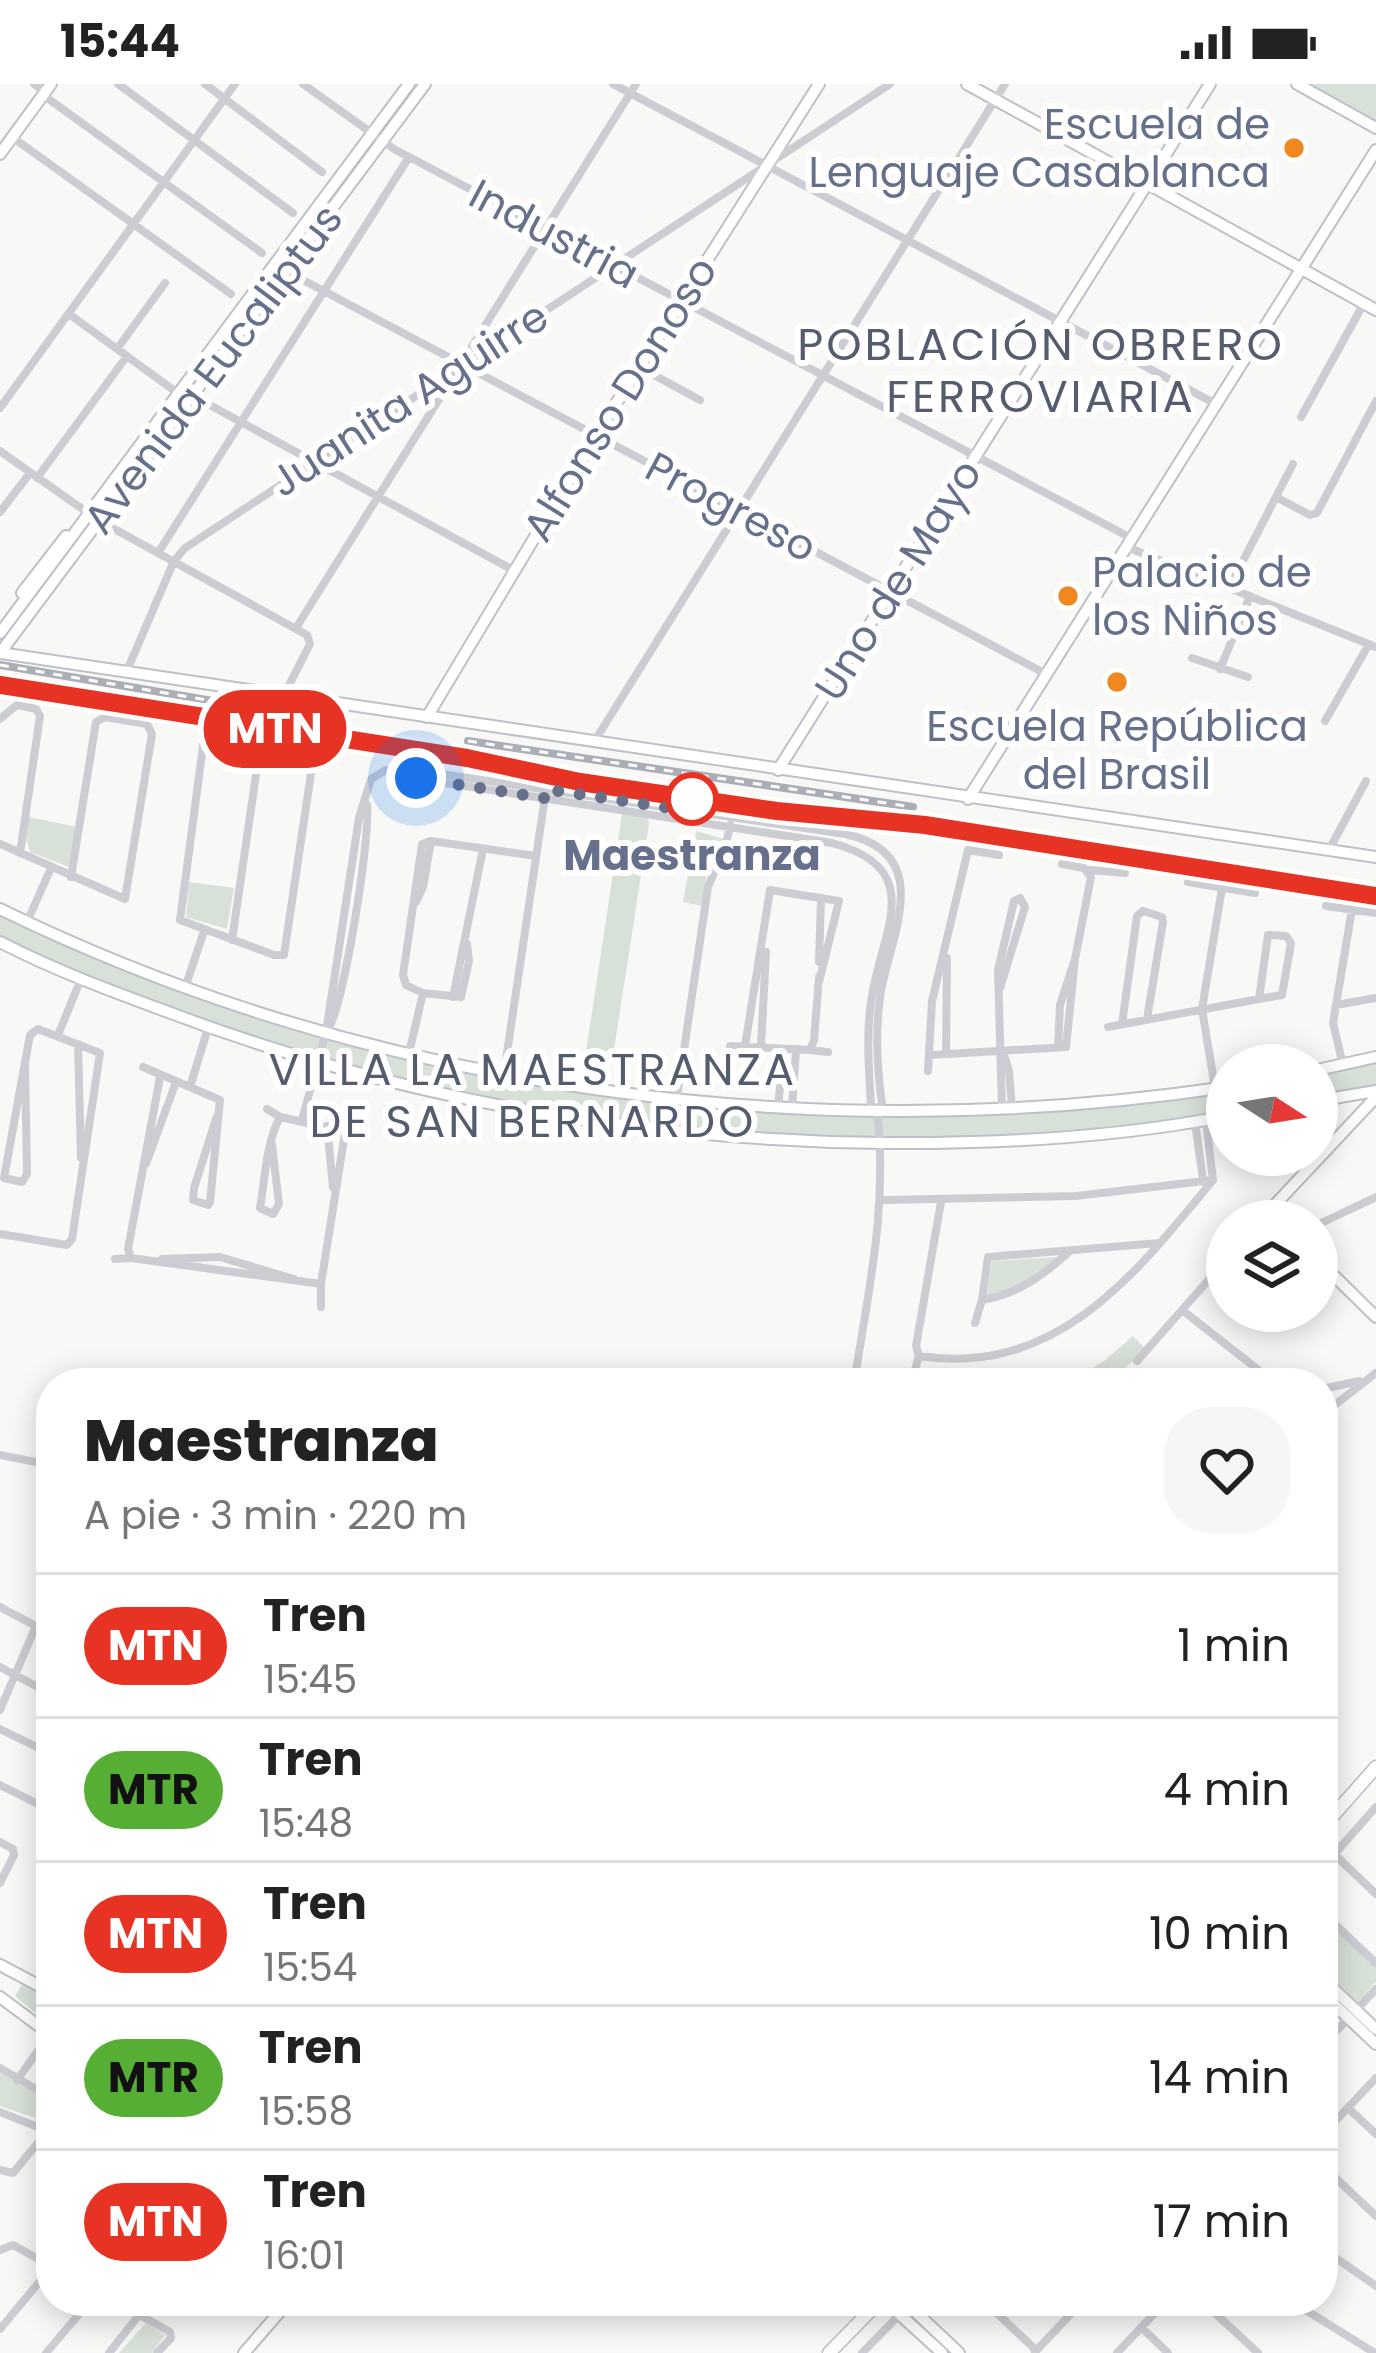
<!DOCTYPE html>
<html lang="es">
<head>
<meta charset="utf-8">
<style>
  :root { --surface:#fff; --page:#f6f6f6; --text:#222; --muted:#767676; --line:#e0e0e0 }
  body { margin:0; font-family:Poppins,sans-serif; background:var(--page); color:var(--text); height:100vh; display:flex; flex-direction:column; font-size:45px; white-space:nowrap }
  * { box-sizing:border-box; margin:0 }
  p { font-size:39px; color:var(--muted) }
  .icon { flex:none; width:66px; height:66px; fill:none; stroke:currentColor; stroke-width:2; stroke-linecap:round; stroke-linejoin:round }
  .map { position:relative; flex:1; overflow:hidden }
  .side { position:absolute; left:36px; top:1284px; width:1302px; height:948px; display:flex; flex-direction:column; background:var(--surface); border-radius:48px; box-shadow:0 6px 30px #0003 }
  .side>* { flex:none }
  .badge { padding:0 24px; border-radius:39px; font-size:42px; line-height:78px }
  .needle { width:78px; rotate:102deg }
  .fabs { position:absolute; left:1206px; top:960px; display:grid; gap:24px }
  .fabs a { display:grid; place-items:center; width:132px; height:132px; border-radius:50%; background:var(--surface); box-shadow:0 6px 30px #0003; font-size:60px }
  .you { position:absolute; width:60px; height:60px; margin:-30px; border:9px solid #fff; border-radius:50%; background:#1a73e8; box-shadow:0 0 0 18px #1a73e833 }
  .map>.badge { position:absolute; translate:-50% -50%; box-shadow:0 0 0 6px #fff }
  .round { display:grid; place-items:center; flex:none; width:126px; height:126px; border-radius:48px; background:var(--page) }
  .summary { display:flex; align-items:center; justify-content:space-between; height:204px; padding:0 48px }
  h1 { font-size:57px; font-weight:800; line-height:90px }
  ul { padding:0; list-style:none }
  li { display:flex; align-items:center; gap:36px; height:144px; padding:0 48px; border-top:3px solid var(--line) }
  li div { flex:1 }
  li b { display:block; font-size:45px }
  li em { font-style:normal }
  li .badge { min-width:132px; font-weight:700; text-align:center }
  .status { display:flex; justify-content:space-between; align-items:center; height:84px; padding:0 60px; background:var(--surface); direction:ltr }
  .status svg { height:33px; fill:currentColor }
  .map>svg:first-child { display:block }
</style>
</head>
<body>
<div class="status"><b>15:44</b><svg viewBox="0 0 49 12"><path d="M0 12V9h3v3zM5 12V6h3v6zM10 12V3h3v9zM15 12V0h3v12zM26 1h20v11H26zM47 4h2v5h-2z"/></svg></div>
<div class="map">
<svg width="1376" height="2269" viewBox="0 0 1376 2269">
  <rect width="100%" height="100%" fill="#f8f9f6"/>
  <path fill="#d8e1d7" d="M 1300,0 L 1376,0 L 1376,43 Z
    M 622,730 L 648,734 L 649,740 L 613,972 L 586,968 Z
    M 28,733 L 77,743 L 69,783 L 30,768 L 26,753 Z
    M 696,747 L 724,755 L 706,795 L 702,822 L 683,818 Z
    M 189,798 L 234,804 L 227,845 L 186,833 Z
    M 0,827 L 202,911 L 582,1008 L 734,1024 L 972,1029 L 1227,1004 L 1227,1030 C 813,1091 379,1036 0,853 Z
    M 1376,976 L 1376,1005 L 1317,1015 L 1317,988 Z
    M 1058,1173 C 1037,1193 1015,1206 987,1212 L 992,1177 Z
    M 1133,1252 L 1145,1264 L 1111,1299 L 1068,1299 L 1104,1277 Z
    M 1323,1834 L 1376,1883 L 1376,1898 L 1358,1918 L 1323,1885 Z
    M 23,1899 L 51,1911 L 51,1942 L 15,1912 Z
    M 0,1989 L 51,2019 L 50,2039 L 0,2022 Z
    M 146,2239 L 165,2251 L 152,2269 L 119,2269 Z"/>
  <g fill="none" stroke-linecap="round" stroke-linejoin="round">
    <defs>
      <path id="secondary" d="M 425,0 L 0,569 L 1376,773
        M 967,0 L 1376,226
        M 1297,0 L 1376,44
        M 0,70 L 51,0
        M 22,509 L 66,452
        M 0,549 L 409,0
        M 427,633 L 596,351 L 819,0
        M 778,686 L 1210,0
        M 968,715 L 1376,66
        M 0,825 C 377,1009 814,1064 1227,1003
        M 0,858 C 54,886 111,907 168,928 C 398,1015 637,1056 882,1059 C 997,1060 1114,1054 1227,1032
        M 1317,986 L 1376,973
        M 1317,1017 L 1376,1007
        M 1279,1137 L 1269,1127 L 1376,1013
        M 1317,1175 L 1376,1233
        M 0,1881 L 51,1908
        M 1323,1895 L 1376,1945
        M 1323,1910 L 1376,1960
        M 0,1913 L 51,1951
        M 885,2217 L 942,2269
        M 904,2217 L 959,2269
        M 244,2269 L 289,2217"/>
      <path id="primary" d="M 1323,1743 L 1376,1683
        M 829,2269 L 880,2217"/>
    </defs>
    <use href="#secondary" stroke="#bdc0c7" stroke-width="14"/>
    <use href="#primary" stroke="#bcbec4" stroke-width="15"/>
    <path stroke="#cccdd2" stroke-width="8" d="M 34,0 L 45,8
      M 118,0 L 293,129
      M 205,0 L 322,88
      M 303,0 L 394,65 L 1131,454
      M 613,0 L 1216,320
      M 43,11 L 262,169
      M 12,53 L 231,210
      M 288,188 L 1046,590
      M 69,230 L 179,310
      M 117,265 L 165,199
      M 639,283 L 700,316
      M 195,313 L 513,486
      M 0,324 L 235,0
      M 1301,333 L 1364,219
      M 0,367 L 98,436 L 307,551 L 310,560 L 284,611
      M 37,394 L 127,272
      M 1276,413 L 1310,431 L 1317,429 L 1376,317
      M 0,428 L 30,389
      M 1127,463 L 1376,563
      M 158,469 L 409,73
      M 1229,504 L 1293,380
      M 296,544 L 636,0
      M 1192,574 L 1248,593
      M 1220,585 L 1250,512
      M 126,589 L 174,477 L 185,464 L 890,0
      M 0,635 L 17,621 L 36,625 L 40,632 L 20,769
      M 1325,637 L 1369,560
      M 218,650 L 308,663 L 314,669 L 284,871 L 274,871 L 180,836 L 203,662 L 206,652 Z
      M 594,658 L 1005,0
      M 407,689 L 420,695 L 832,759 C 930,785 880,849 871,918 C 866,952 869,987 871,1021 L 877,1026 C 888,1122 869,1204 854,1299
      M 431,757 L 422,760 L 403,891 L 406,901 L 423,909 L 461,913 L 469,877 L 467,860
      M 431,757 L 536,772
      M 0,760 L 125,815 L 152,650 L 147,640 L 105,633 L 96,638 L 71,793
      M 1329,766 L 1366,697
      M 1089,786 L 1125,789
      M 1188,798 L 1255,809
      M 416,818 L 423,803 L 431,757
      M 1326,822 L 1376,829
      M 27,838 L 51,784
      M 232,856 L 261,656
      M 819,878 L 821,814
      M 186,901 L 204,847
      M 1000,904 L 1025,823 L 1020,814 L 1014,817 L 998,886 L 1002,1025
      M 453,913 L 483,765
      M 1336,921 L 1376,914
      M 1122,940 L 1137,832 L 1143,827 L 1162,833 L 1163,838 L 1147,935
      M 1108,943 L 1259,915 L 1282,911 L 1291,859 L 1286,852 L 1268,851 L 1259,915
      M 327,947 C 344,923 371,751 367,721
      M 58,951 L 81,895
      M 78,960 L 81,1074
      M 730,962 L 810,966 L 814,956 L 819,893
      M 745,962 L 770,806 L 839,817 L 819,898
      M 761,962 L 766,868
      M 1058,964 L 1060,921 L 1074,878
      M 810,966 L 828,968
      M 1003,968 L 1009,987 L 1012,1024
      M 409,969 L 423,909
      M 946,970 L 947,874
      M 931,971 L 1066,963 L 1075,875 L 1091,793 L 1084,784 L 1062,780
      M 1343,981 L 1333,939 L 1352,825
      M 143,983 L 220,1016 L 210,1118 L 208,1121 L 193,1116 L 194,1104 L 217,1032
      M 928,987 L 932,917 L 968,766 L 999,771
      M 504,989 L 545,713
      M 190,1003 L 208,944
      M 1215,1004 L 1202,925 L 1222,804
      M 677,1013 L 708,803 L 726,761 L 730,741
      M 778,1023 L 784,965
      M 792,1023 L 796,967
      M 267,1025 L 280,1033 L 356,1050
      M 302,1036 L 326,948 L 359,734 L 371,695 L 386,686 L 421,687 L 845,750 C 935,769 892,848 881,907 C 875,943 877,984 882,1020 L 878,1024
      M 1195,1038 L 1203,1096
      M 327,1042 L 333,1103
      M 272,1061 L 279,1120 L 273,1130 L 260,1124 C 265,1095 266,1059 280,1033
      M 146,1080 L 176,998
      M 883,1116 L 1076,1112 L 1213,1096
      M 1260,1137 L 1269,1127
      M 1317,1141 L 1376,1113
      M 0,1150 L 67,1161 L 72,1155 L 100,969 L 38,945 L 30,951 L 4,1094 L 22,1098 L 27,1090 L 25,978
      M 1069,1168 C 1042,1192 1018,1210 982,1216 L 988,1173 L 1159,1159
      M 131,1174 L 128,1165 L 160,993
      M 115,1175 L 131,1174 L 321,1200
      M 162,1175 L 220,1173 L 294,1195
      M 321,1223 L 321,1200 L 345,1049
      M 1182,1226 L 1275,1299
      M 975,1239 L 982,1216
      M 919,1272 C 1056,1293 1135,1191 1213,1096 L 1206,1037
      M 1137,1277 L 1227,1175
      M 911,1299 L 919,1272 L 916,1262 L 941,1118
      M 1323,1305 L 1359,1297
      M 1323,1330 L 1376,1289
      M 0,1371 L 51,1381
      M 0,1523 L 51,1550
      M 0,1583 L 51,1610
      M 0,1626 L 36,1542
      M 0,1645 L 51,1670
      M 0,1701 L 40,1721
      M 0,1758 L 13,1765 L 14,1771 L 0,1799
      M 1334,1770 L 1376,1810
      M 1323,1783 L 1376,1723
      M 1323,1829 L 1376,1879
      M 40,1837 L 51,1843
      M 1323,1961 L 1376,1905
      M 0,1984 L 51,2014
      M 17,1996 L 50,1950
      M 1348,2024 L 1376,2050
      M 0,2028 L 48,2047
      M 1323,2050 L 1376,1994
      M 1323,2082 L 1376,2132
      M 0,2086 L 13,2089 L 51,2043
      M 1323,2165 L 1376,2202
      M 0,2166 L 13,2161 L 51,2182
      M 115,2217 L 170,2248 L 171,2254 L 157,2269
      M 984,2217 L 1036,2266
      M 1057,2217 L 1071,2230
      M 1202,2217 L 1258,2269
      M 1291,2217 L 1375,2269
      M 1141,2243 L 1168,2269
      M 0,2245 L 51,2184
      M 1035,2268 L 1083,2217
      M 46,2269 L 90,2217
      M 109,2269 L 139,2231
      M 862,2269 L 913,2217
      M 1117,2269 L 1166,2217"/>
    <use href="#secondary" stroke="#fff" stroke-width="10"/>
    <use href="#primary" stroke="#fff" stroke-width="12"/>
    <defs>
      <path id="rail" d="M 0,581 L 278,628
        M 0,601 L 467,674 L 580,698 L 777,727 L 905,739 L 1376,812
        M 468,657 L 913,723"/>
    </defs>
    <use href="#rail" stroke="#abaeb6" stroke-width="8"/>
    <use href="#rail" stroke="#fff" stroke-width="3" stroke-dasharray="9" stroke-linecap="butt"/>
  </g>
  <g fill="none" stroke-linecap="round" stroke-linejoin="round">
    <defs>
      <path id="line" d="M 0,601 L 467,674 L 580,698 L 777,727 L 925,741 L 1376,812"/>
    </defs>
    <use href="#line" stroke="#fff" stroke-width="27"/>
    <use href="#line" stroke="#e63323" stroke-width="18"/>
    <path stroke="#66708a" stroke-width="12" stroke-dasharray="0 21.6" d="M 416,694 L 544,714 L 546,705 L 695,728 L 692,715"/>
  </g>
  <g fill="#f1871f" stroke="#fff" stroke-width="4.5">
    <circle cx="1294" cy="64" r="12"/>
    <circle cx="1068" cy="512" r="12"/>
    <circle cx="1117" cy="598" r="12"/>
  </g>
  <circle fill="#fff" stroke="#e63323" stroke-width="6" cx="692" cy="715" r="24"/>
  <g text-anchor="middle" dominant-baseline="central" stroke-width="12" stroke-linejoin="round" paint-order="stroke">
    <g font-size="42" fill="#66708a" stroke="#fff" text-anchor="end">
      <text x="1270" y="40">Escuela de<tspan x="1270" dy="48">Lenguaje Casablanca</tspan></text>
      <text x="1092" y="488" text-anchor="start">Palacio de<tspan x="1092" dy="48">los Niños</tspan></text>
      <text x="1117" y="642" text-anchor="middle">Escuela República<tspan x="1117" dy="48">del Brasil</tspan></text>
    </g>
    <g font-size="42" fill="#66708a" stroke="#fff">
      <text transform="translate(554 150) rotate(28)">Industria</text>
      <text transform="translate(213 285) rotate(-53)">Avenida Eucaliptus</text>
      <text transform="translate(409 315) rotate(-33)">Juanita Aguirre</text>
      <text transform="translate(620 315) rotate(-58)">Alfonso Donoso</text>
      <text transform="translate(731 423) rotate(28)">Progreso</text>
      <text transform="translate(898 496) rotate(-58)">Uno de Mayo</text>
    </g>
    <g font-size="42" font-weight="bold" fill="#66708a" stroke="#fff">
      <text x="692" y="771">Maestranza</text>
    </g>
    <g font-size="45" letter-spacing="3" fill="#545c6e" stroke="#fff">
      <text x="1041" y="260">POBLACIÓN OBRERO<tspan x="1041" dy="52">FERROVIARIA</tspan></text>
      <text x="533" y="985">VILLA LA MAESTRANZA<tspan x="533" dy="52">DE SAN BERNARDO</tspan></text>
    </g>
  </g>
</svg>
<div class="fabs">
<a><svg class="needle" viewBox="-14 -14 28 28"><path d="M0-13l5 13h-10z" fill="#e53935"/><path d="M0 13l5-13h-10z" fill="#767676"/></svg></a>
<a><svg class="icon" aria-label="layers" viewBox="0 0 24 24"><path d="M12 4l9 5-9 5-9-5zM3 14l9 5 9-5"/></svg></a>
</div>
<div class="you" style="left:416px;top:694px"></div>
<b class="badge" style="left:275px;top:645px;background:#e63323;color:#fff">MTN</b>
<section class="side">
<div class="summary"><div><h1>Maestranza</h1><p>A pie · 3 min · 220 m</p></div><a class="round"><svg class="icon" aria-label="heart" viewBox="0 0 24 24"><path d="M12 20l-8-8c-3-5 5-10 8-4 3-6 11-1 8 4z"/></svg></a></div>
<ul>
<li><span class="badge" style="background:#e63323;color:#fff">MTN</span><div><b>Tren</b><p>15:45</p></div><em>1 min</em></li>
<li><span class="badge" style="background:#56ae35;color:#111">MTR</span><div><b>Tren</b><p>15:48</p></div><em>4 min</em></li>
<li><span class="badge" style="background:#e63323;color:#fff">MTN</span><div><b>Tren</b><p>15:54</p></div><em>10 min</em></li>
<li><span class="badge" style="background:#56ae35;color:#111">MTR</span><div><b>Tren</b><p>15:58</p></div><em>14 min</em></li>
<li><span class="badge" style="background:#e63323;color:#fff">MTN</span><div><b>Tren</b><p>16:01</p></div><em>17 min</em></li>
</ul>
</section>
</div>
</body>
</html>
